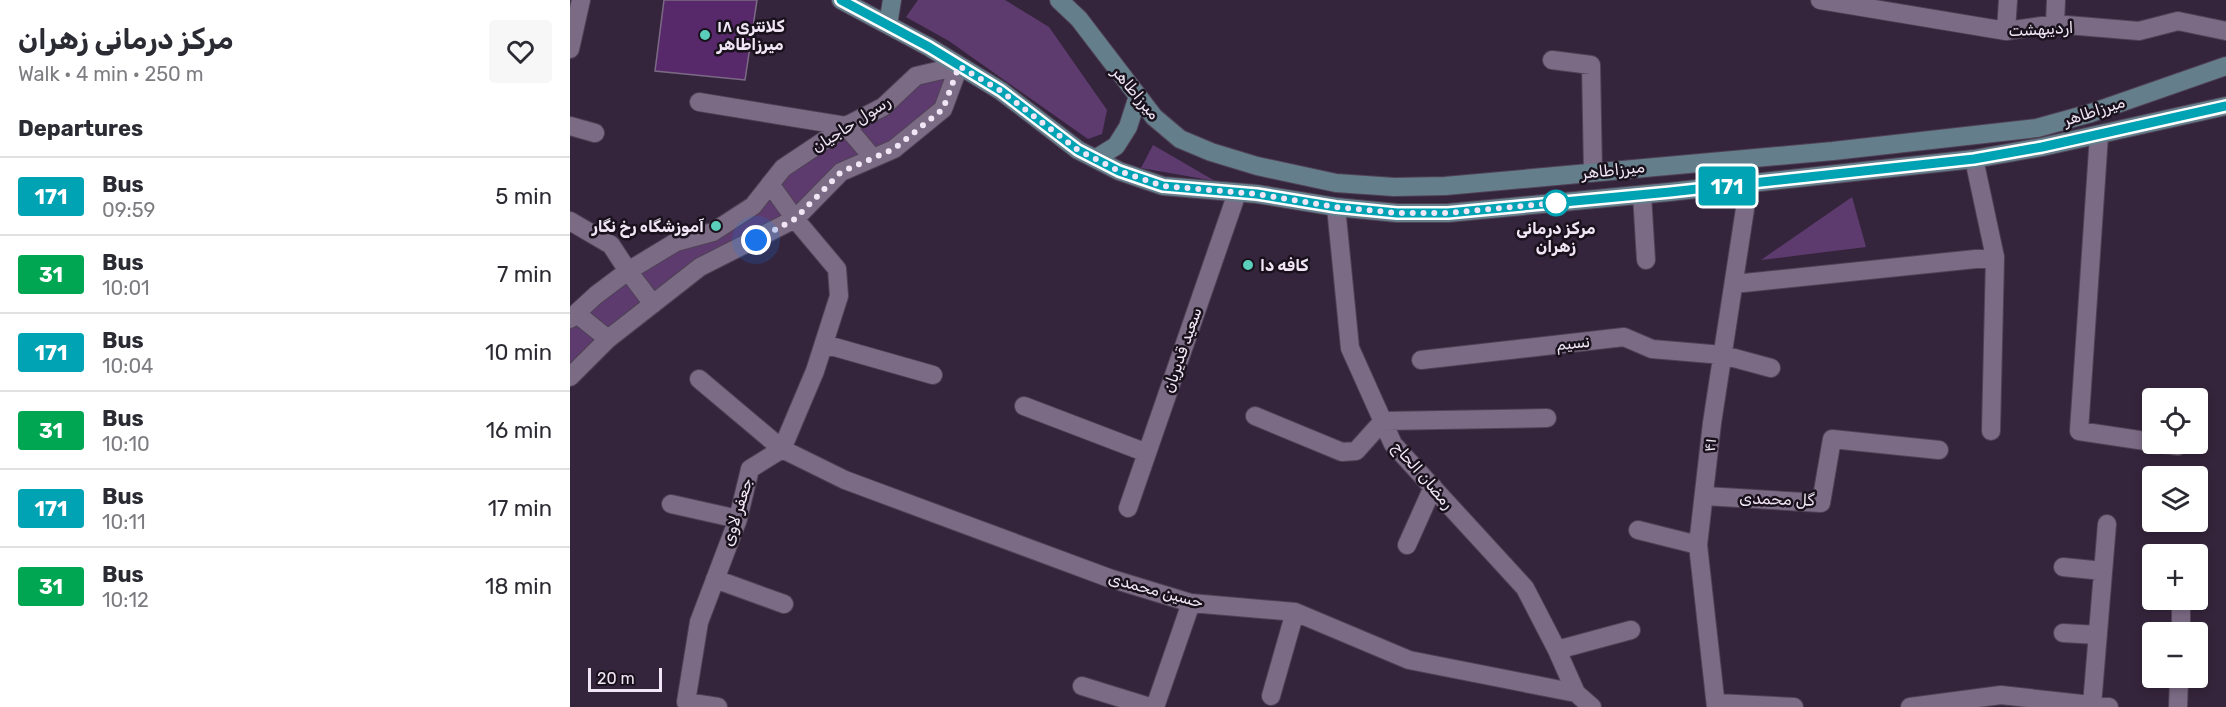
<!DOCTYPE html>
<html lang="en">
<head>
<meta charset="utf-8">
<style>
  :root { --surface:#fff; --page:#f7f7f7; --text:#2b2b33; --muted:#7c7c81; --line:#e1e1e2 }
  body { margin:0; font-family:Rubik,Vazirmatn,sans-serif; background:var(--page); color:var(--text); height:100vh; display:flex; flex-direction:column; font-size:22px; white-space:nowrap }
  * { box-sizing:border-box; margin:0 }
  p { font-size:20px; color:var(--muted) }
  .icon { flex:none; width:33px; height:33px; fill:none; stroke:currentColor; stroke-width:2; stroke-linecap:round; stroke-linejoin:round }
  .map { position:relative; flex:1; overflow:hidden }
  .drawer { display:flex; flex-direction:column; background:var(--surface); width:570px }
  .drawer>* { flex:none }
  .badge { padding:0 12px; border-radius:4px; font-size:21px; line-height:39px }
  .fabs { position:absolute; left:1572px; top:388px; display:grid; gap:12px }
  .fabs a { display:grid; place-items:center; width:66px; height:66px; border-radius:6px; background:var(--surface); box-shadow:0 3px 9px #0003; font-size:30px }
  .scale { position:absolute; left:18px; bottom:15px; width:74px; box-sizing:border-box; padding-left:6px; border:3px solid #f0e6f5; border-top:0; font-size:16px; line-height:21px; white-space:nowrap; color:#f0e6f5; -webkit-text-stroke:4px #19121c; paint-order:stroke }
  .you { position:absolute; width:30px; height:30px; margin:-15px; border:4px solid #fff; border-radius:50%; background:#1a73e8; box-shadow:0 0 0 9px #1a73e833 }
  .map>.badge { position:absolute; translate:-50% -50%; box-shadow:0 0 0 3px #fff }
  h2 { padding:0 18px; font-size:22px; line-height:54px }
  .round { display:grid; place-items:center; flex:none; width:63px; height:63px; border-radius:6px; background:var(--page) }
  .summary { display:flex; align-items:center; justify-content:space-between; height:102px; padding:0 18px }
  h1 { font-size:28px; font-weight:700; line-height:45px }
  ul { padding:0; list-style:none }
  li { display:flex; align-items:center; gap:18px; height:78px; padding:0 18px; border-top:2px solid var(--line) }
  li div { flex:1 }
  li b { display:block; font-size:22px }
  li em { font-style:normal }
  li .badge { min-width:66px; font-weight:700; text-align:center }
  main { display:flex; flex:1; min-height:0 }
  .map>svg:first-child { display:block }
</style>
</head>
<body>
<main>
<section class="drawer">
<div class="summary"><div><h1>مرکز درمانی زهران</h1><p>Walk · 4 min · 250 m</p></div><a class="round"><svg class="icon" aria-label="heart" viewBox="0 0 24 24"><path d="M12 20l-8-8c-3-5 5-10 8-4 3-6 11-1 8 4z"/></svg></a></div>
<h2>Departures</h2>
<ul>
<li><span class="badge" style="background:#00a3b4;color:#fff">171</span><div><b>Bus</b><p>09:59</p></div><em>5 min</em></li>
<li><span class="badge" style="background:#00a651;color:#fff">31</span><div><b>Bus</b><p>10:01</p></div><em>7 min</em></li>
<li><span class="badge" style="background:#00a3b4;color:#fff">171</span><div><b>Bus</b><p>10:04</p></div><em>10 min</em></li>
<li><span class="badge" style="background:#00a651;color:#fff">31</span><div><b>Bus</b><p>10:10</p></div><em>16 min</em></li>
<li><span class="badge" style="background:#00a3b4;color:#fff">171</span><div><b>Bus</b><p>10:11</p></div><em>17 min</em></li>
<li><span class="badge" style="background:#00a651;color:#fff">31</span><div><b>Bus</b><p>10:12</p></div><em>18 min</em></li>
</ul>
</section>
<div class="map">
<svg width="1656" height="707" viewBox="0 0 1656 707">
  <rect width="100%" height="100%" fill="#35253c"/>
  <path fill="#5e3b6e" d="M 348,0 L 435,0 L 479,27 L 537,110 L 532,134 L 518,139 L 379,41 L 336,17 Z
    M 386,69 L 368,104 L 229,216 L 159,248 L 0,371 L 0,323 L 110,246 L 142,234 L 216,169 L 347,79 Z
    M 583,145 L 645,181 L 571,168 Z
    M 1282,197 L 1296,247 L 1191,260 Z"/>
  <path fill="#57296b" stroke="#7c6a85" stroke-width="1.5" d="M 94,0 L 187,0 L 175,80 L 85,71 Z"/>
  <g fill="none" stroke-linecap="round" stroke-linejoin="round">
    <defs>
      <path id="street" d="M 1250,0 L 1436,31 L 1485,24 L 1569,31 L 1608,21 L 1656,31
        M 1485,24 L 1486,0
        M 1436,31 L 1438,0
        M 0,49 L 11,0
        M 982,60 L 1021,65 L 1023,172
        M 129,102 L 276,126 L 303,158
        M 0,126 L 25,133
        M 1529,135 L 1509,431 L 1582,442
        M 1404,159 L 1425,257 L 1421,431
        M 1072,195 L 1076,260
        M 766,207 L 780,348 L 823,444 L 955,588 L 987,650 L 1006,693 L 1022,707
        M 0,221 L 41,245 L 58,271 L 83,304
        M 1164,284 L 1425,257
        M 7,314 L 38,339
        M 0,319 L 26,295 L 58,271 L 106,242 L 143,232 L 183,206 L 213,168 L 276,126 L 313,107 L 346,76 L 389,66
        M 254,344 L 363,375
        M 851,360 L 1054,337 L 1082,349 L 1153,355 L 1201,368
        M 0,377 L 38,339 L 130,267 L 225,219 L 271,172 L 324,149 L 373,109 L 389,66
        M 129,379 L 212,449 L 275,480 L 539,578 L 621,603 L 725,612 L 839,660 L 1006,693
        M 454,406 L 577,453
        M 685,416 L 772,452 L 786,451 L 813,421 L 977,418
        M 1594,444 L 1608,446
        M 1135,496 L 1251,503 L 1262,439 L 1369,450
        M 101,504 L 168,519
        M 558,508 L 667,193
        M 1068,530 L 1128,545
        M 837,545 L 863,487
        M 1493,567 L 1533,571
        M 145,579 L 214,604
        M 1493,633 L 1528,635
        M 1611,633 L 1611,606
        M 987,650 L 1061,630
        M 512,686 L 580,707
        M 701,696 L 725,612
        M 1147,703 L 1224,707
        M 1522,705 L 1537,524
        M 148,707 L 116,702 L 129,622 L 168,519 L 180,469 L 212,449 L 245,371 L 269,296 L 267,269 L 225,219 L 200,184
        M 585,707 L 621,603
        M 1146,707 L 1128,545 L 1142,423 L 1179,183
        M 1340,707 L 1431,695 L 1539,707
        M 1608,707 L 1609,678"/>
      <path id="secondary" d="M 271,0 L 359,47 L 431,91 L 508,150 L 549,171 L 593,186 L 687,194 L 766,207 L 827,213 L 878,213 L 1099,192 L 1404,159 L 1472,147 L 1656,106
        M 489,0 L 509,19 L 584,117 L 610,139 L 641,152 L 687,166 L 766,183 L 824,187 L 875,186 L 1263,151 L 1467,128 L 1521,113 L 1656,66
        M 318,25 L 322,0
        M 525,159 L 546,146 L 558,127 L 568,96"/>
    </defs>
    <use href="#street" stroke="#4f4255" stroke-width="20"/>
    <use href="#secondary" stroke="#4f4255" stroke-width="20"/>
    <use href="#street" stroke="#7c6b85" stroke-width="18"/>
    <use href="#secondary" stroke="#657e8b" stroke-width="18"/>
  </g>
  <g fill="none" stroke-linecap="round" stroke-linejoin="round">
    <defs>
      <path id="line" d="M 271,0 L 359,47 L 431,91 L 508,150 L 549,171 L 593,186 L 687,194 L 766,207 L 827,213 L 878,213 L 1100,192 L 1404,159 L 1472,147 L 1656,106"/>
    </defs>
    <use href="#line" stroke="#fff" stroke-width="14"/>
    <use href="#line" stroke="#00a3b4" stroke-width="9"/>
    <path stroke="#f0e6f5" stroke-width="6" stroke-dasharray="0 10.8" d="M 186,240 L 225,219 L 271,172 L 324,149 L 373,109 L 389,66 L 431,91 L 508,150 L 549,171 L 593,186 L 687,194 L 766,207 L 827,213 L 878,213 L 986,203"/>
  </g>
  <g fill="#5bcebb" stroke="#19121c" stroke-width="2">
    <circle cx="135" cy="35" r="6"/>
    <circle cx="146" cy="226" r="6"/>
    <circle cx="678" cy="265" r="6"/>
  </g>
  <circle fill="#fff" stroke="#00a3b4" stroke-width="3" cx="986" cy="203" r="12"/>
  <g text-anchor="middle" dominant-baseline="central" stroke-width="5" stroke-linejoin="round" paint-order="stroke">
    <g font-size="16" font-weight="bold" fill="#f0e6f5" stroke="#19121c" text-anchor="start">
      <text x="147" y="26">کلانتری ۱۸<tspan x="147" dy="18">میرزاطاهر</tspan></text>
      <text x="134" y="226" text-anchor="end">آموزشگاه رخ نگار</text>
      <text x="690" y="265">کافه دا</text>
    </g>
    <g font-size="16" fill="#f0e6f5" stroke="#19121c">
      <text transform="translate(1471 29) rotate(-3)">اردیبهشت</text>
      <text transform="translate(566 93) rotate(50)">میرزاطاهر</text>
      <text transform="translate(1524 111) rotate(-18)">میرزاطاهر</text>
      <text transform="translate(281 124) rotate(-33)">رسول حاجیان</text>
      <text transform="translate(1043 170) rotate(-6)">میرزاطاهر</text>
      <text transform="translate(1003 343) rotate(-6)">نسیم</text>
      <text transform="translate(612 350) rotate(-71)">سعید قدیریان</text>
      <text transform="translate(1140 445) rotate(-85)">۴۱</text>
      <text transform="translate(853 475) rotate(49)">رمضان الحاج</text>
      <text transform="translate(1207 499) rotate(2)">گل محمدی</text>
      <text transform="translate(167 512) rotate(-73)">جعفر لاوی</text>
      <text transform="translate(586 590) rotate(15)">حسین محمدی</text>
    </g>
    <g font-size="16" font-weight="bold" fill="#f0e6f5" stroke="#19121c">
      <text x="986" y="228">مرکز درمانی<tspan x="986" dy="18">زهران</tspan></text>
    </g>
  </g>
</svg>
<div class="fabs">
<a><svg class="icon" aria-label="locate" viewBox="0 0 24 24"><circle cx="12" cy="12" r="6"/><path d="M12 2v4M12 18v4M2 12h4M18 12h4"/></svg></a>
<a><svg class="icon" aria-label="layers" viewBox="0 0 24 24"><path d="M12 4l9 5-9 5-9-5zM3 14l9 5 9-5"/></svg></a>
<a>+</a>
<a>−</a>
</div>
<div class="scale">20 m</div>
<div class="you" style="left:186px;top:240px"></div>
<b class="badge" style="left:1157px;top:186px;background:#00a3b4;color:#fff">171</b>
</div>
</main>
</body>
</html>
